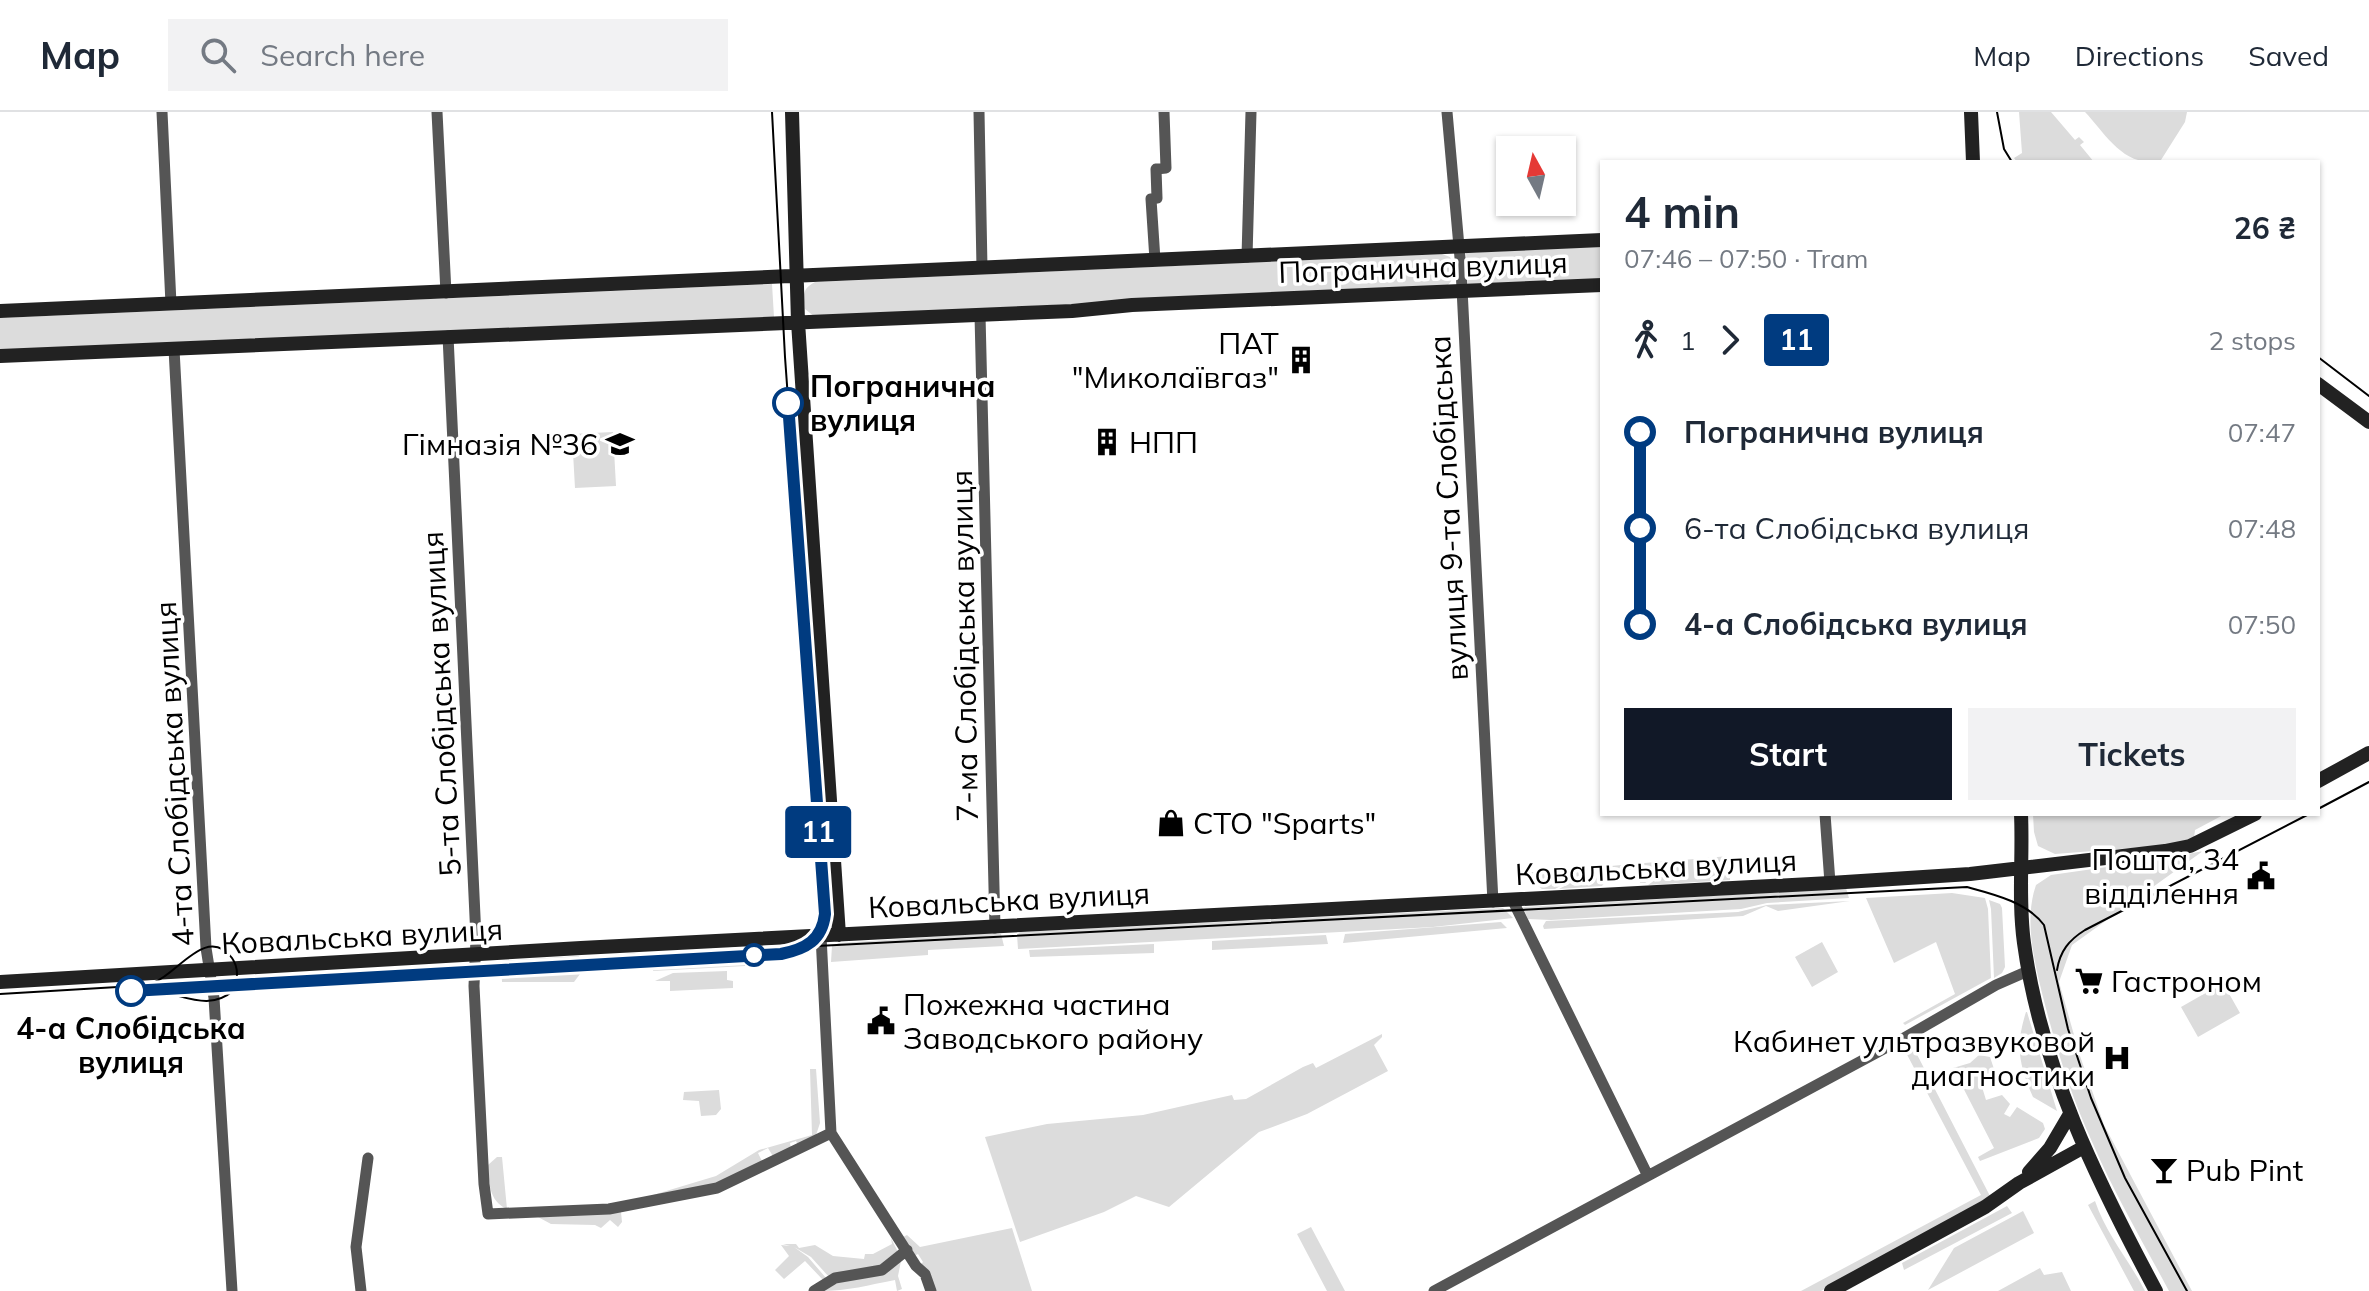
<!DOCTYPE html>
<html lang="en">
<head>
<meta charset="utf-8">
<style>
  :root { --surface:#fff; --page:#f2f2f3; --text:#1f2937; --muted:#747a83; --line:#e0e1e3; --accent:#111827 }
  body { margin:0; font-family:Mulish,sans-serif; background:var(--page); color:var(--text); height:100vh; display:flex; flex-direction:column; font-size:30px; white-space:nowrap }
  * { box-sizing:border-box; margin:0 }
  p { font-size:26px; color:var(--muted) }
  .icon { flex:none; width:44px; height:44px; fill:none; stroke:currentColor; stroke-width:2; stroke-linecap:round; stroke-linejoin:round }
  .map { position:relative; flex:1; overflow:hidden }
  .details { position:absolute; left:1600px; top:48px; width:720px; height:656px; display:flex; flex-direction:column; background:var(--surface); border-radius:0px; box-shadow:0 2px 6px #0004 }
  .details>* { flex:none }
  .badge { padding:0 16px; border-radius:6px; font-size:28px; line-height:52px }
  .needle { width:52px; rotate:352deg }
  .buttons { position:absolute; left:1496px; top:24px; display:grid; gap:16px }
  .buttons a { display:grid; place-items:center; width:80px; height:80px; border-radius:0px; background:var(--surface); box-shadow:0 2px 6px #0004; font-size:40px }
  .map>.badge { position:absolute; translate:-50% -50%; box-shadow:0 0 0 4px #fff }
  .legs { display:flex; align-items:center; gap:12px; height:88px; padding:0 24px; font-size:26px }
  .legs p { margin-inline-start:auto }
  .headline { display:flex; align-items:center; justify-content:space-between; height:136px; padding:0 24px }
  h1 { font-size:44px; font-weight:700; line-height:60px }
  .primary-button { display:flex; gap:16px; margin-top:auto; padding:16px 24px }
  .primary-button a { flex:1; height:92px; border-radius:0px; background:var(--accent); color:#fff; font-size:32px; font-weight:700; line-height:92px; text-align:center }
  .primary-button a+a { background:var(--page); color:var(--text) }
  ul { padding:0 24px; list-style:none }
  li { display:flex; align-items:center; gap:28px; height:96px; font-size:30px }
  li i { display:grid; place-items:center; width:12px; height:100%; margin:0 10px; background:currentColor }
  li i::after { content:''; width:20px; height:20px; margin:-10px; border:6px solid; border-radius:50%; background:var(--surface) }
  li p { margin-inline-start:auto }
  li:first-child i { background:linear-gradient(#0000 50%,currentColor 0) }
  li:last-child i { background:linear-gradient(currentColor 50%,#0000 0) }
  header { display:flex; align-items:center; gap:48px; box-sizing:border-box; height:112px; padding:0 40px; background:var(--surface); border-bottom:2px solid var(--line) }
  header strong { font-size:38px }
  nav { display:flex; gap:44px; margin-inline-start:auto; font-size:28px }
  .search { width:560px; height:72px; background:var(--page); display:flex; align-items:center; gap:20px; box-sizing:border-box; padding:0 28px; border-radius:0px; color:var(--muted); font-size:30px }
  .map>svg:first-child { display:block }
</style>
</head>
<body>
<header>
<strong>Map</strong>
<div class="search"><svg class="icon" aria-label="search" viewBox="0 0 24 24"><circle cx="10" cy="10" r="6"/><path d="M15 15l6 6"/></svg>Search here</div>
<nav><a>Map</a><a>Directions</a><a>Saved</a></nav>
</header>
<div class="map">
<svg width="2369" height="1179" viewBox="0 0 2369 1179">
  <rect width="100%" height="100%" fill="#fff"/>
  <path fill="#dcdcdc" d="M 2019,0 L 2051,0 L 2075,28 L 2079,25 L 2084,30 L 2080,33 L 2094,50 L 2017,50 L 2014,46 L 2022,41 Z
    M 2085,0 L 2187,0 L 2185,10 L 2161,48 C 2125,58 2105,21 2085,0 Z
    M 1602,134 L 1602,168 L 1468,174 L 1466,141 Z
    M 1442,142 L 1450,145 C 1455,156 1456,165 1448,173 L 815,205 L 805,197 C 803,183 802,177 815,170 Z
    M 772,172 L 774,205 L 0,238 L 0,206 Z
    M 613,320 L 616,374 L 575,376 L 572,322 Z
    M 2033,702 L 2225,702 L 2195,718 L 2194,726 L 2170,733 L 2055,742 L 2038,734 L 2034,720 Z
    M 2203,739 L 2072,833 L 2059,870 L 2080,944 L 2104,1013 L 2192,1179 L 2169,1179 C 2143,1130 2115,1083 2093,1032 C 2071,984 2055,933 2042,881 C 2034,848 2024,807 2036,773 L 2051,763 L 2163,747 Z
    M 1729,744 L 1730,768 L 1648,773 L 1683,748 Z
    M 1679,748 L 1645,771 L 1640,771 L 1638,756 L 1611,762 L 1602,774 L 1559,777 L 1599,755 Z
    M 1595,755 L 1555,777 L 1542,777 L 1521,761 Z
    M 1846,776 L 1849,786 L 1767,791 L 1741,797 L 1551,808 L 1528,807 L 1523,795 Z
    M 1952,781 L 1985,786 L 1988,797 L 1991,866 L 1905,913 L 1903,911 L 1955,882 L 1936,830 L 1894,851 L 1866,786 Z
    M 1989,788 L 2000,792 L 2002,796 L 2005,855 L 2002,861 L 1994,866 L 1991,797 Z
    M 1850,789 L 1778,799 L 1766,794 L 1743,804 L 1544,817 L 1543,814 L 1546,809 L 1738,800 L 1767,793 Z
    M 1503,796 L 1513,806 L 1433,815 L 1018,837 L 1017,823 L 1020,820 Z
    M 1501,810 L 1507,816 L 1343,831 L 1345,822 Z
    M 995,821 L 1001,822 L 1004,834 L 928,838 L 928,843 L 831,850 L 832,834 L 839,831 Z
    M 1326,823 L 1328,832 L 1212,838 L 1212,829 Z
    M 1822,830 L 1838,860 L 1812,875 L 1795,845 Z
    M 1154,832 L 1154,841 L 1030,845 L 1029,838 Z
    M 775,835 L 776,843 L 745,845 L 745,854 L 653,859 L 654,842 Z
    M 635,841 L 640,846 L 641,855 L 585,854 L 583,846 Z
    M 579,844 L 580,862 L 574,870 L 502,870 L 501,849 Z
    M 727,859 L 727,868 L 733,869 L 733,876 L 670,879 L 670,869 L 655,869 L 673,861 Z
    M 2223,871 L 2240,901 L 2198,925 L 2181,895 Z
    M 2026,900 L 2027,900 L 2057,999 L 2033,985 C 2019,953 2015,934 2026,900 Z
    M 1382,922 L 1382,925 L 1374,933 L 1388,959 L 1307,1002 L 1259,1020 L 1169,1095 L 1136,1084 L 1104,1100 L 1020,1130 L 985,1025 L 1047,1012 L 1143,1003 L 1232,983 L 1234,988 L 1246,987 L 1303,955 L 1313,951 L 1316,956 Z
    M 1909,927 L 1990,1084 L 1983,1092 L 1821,1179 L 1801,1179 L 1981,1083 L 1903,935 Z
    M 1979,943 L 1990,945 L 1995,960 L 1979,965 L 1986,988 L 2002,983 L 2010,992 L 2004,1002 L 2010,1005 L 2017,995 L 2043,1011 L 2045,1017 L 2039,1026 L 1980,1049 L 1978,1045 L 1994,1036 L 1953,956 L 1970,951 Z
    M 810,957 L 816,957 L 820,1011 L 816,1023 L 798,1033 L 796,1029 L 790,1031 L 791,1037 L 774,1046 L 768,1036 L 758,1041 L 763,1051 L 717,1074 L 654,1089 L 653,1083 L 716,1064 L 759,1038 L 812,1023 Z
    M 719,978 L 721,997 L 716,1003 L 701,1004 L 699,989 L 683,988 L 684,980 Z
    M 497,1045 L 502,1045 L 507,1097 C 489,1089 489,1071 488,1053 Z
    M 2095,1089 C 2106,1122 2129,1148 2145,1179 L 2134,1179 L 2088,1093 Z
    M 2007,1094 L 2012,1101 L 1904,1158 L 1902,1151 Z
    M 2023,1099 L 2034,1121 L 1928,1178 L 1954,1136 Z
    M 621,1100 L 622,1110 L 618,1115 L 610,1108 L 601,1116 L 595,1113 L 551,1112 L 538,1105 Z
    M 1311,1115 L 1345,1179 L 1327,1179 L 1297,1122 Z
    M 1012,1116 L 1032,1179 L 933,1179 L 920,1153 L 923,1150 L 918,1142 L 914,1144 L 903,1125 L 907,1123 L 920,1135 Z
    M 891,1126 L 898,1140 L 881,1153 L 829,1165 L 811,1145 L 794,1135 L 808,1145 L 826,1166 L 823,1168 L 805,1149 L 784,1167 L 775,1158 L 789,1144 L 781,1133 L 790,1134 L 783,1132 L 796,1132 L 799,1136 L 815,1133 L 833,1144 L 864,1147 L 865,1142 L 873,1142 L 892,1132 Z
    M 901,1149 L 898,1164 L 902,1177 L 897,1179 L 895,1168 C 868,1173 849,1179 820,1179 L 831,1172 Z
    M 2040,1156 L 2044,1163 L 2062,1160 L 2071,1179 L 1998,1179 Z"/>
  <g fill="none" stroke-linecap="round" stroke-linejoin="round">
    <path stroke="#555" stroke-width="11" d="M 162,0 L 171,192
      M 437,0 L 446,181
      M 979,0 L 982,156
      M 1447,0 L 1461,157 L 1493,790
      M 1247,145 L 1251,0
      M 1155,148 L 1151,87 L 1157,86 L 1156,57 L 1166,56 L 1164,0
      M 980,203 L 995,816
      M 448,224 L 476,826 L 474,874 L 484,1072 L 488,1102 L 609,1097 L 717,1076 L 831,1021
      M 174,237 L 206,836 L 214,886 L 232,1179
      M 1825,702 L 1830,771
      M 1513,789 L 1647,1062
      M 821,824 L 831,1021 L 916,1154 L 925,1162 L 931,1179
      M 361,1179 L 356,1135 L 368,1046
      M 814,1179 L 835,1166 L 882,1158 L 907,1138
      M 1434,1179 L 1904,926 L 1996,873 L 2028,859"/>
    <path stroke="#222" stroke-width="14" d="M 792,0 L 798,210 L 839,823
      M 1971,0 L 1973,50
      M 0,199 L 1602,128
      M 0,244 L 833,209 L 1072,199 L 1132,193 L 1602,173
      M 2318,272 L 2369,310
      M 2318,669 L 2369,641
      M 2021,702 C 2023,745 2018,788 2024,831 C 2041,956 2097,1069 2156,1179
      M 0,870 L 581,836 L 1830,771 L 1970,762 L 2165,739 L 2190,734 L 2255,702
      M 2029,1060 L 2050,1036 L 2070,1002
      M 1831,1179 L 1985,1095 L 2019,1071 L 2084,1035"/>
    <path stroke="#000" stroke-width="2" d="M 772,0 L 785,245 L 825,802 C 823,819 817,829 801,837
      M 1997,0 L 2004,37 L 2012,50
      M 2318,245 L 2369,284
      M 2318,697 L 2369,670
      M 2057,858 C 2060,839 2069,828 2085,818 L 2309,702
      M 153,879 C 182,881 208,901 234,878 C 238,867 239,856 232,846 C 207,813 178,861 155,870
      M 0,882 L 778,836 L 1967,775 C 1993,782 2027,790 2044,813 L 2068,917 L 2091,986 L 2125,1066 L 2187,1179"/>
  </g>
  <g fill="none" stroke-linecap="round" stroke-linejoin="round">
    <defs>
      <path id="line-1" d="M 131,879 L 781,842 C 806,837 822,828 825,802 L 788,291"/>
    </defs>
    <use href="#line-1" stroke="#fff" stroke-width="18"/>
    <use href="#line-1" stroke="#003b80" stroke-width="12"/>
  </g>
  <defs>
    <symbol id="building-bare" viewBox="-9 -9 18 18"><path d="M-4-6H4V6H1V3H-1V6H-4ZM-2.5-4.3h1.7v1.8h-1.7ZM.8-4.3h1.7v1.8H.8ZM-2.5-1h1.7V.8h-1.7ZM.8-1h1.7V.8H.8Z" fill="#000" stroke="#fff" stroke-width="2.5" paint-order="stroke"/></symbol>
    <symbol id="school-bare" viewBox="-9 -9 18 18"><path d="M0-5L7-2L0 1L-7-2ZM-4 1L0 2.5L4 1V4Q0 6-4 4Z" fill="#000" stroke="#fff" stroke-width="2.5" paint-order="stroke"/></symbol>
    <symbol id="shop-bare" viewBox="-9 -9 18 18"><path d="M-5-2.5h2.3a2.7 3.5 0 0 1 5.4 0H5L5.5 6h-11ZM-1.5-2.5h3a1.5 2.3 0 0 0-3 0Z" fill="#000" stroke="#fff" stroke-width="2.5" paint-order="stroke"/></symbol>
    <symbol id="civic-bare" viewBox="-9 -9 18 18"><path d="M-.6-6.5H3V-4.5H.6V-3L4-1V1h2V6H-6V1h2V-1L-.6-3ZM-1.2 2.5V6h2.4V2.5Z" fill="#000" stroke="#fff" stroke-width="2.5" paint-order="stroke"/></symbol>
    <symbol id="supermarket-bare" viewBox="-9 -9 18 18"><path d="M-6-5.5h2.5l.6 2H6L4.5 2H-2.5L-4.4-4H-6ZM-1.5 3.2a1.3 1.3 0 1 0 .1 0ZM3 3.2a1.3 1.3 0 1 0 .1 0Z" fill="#000" stroke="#fff" stroke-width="2.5" paint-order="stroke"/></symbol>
    <symbol id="hospital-bare" viewBox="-9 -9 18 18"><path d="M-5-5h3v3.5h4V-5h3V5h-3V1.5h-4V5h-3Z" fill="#000" stroke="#fff" stroke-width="2.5" paint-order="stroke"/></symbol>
    <symbol id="bar-bare" viewBox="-9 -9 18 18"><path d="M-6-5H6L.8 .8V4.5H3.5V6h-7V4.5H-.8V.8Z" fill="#000" stroke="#fff" stroke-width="2.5" paint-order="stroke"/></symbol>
  </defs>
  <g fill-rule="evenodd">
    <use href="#building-bare" x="1281" y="228" width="40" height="40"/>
    <use href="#building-bare" x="1087" y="310" width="40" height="40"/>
    <use href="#school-bare" x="600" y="312" width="40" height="40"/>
    <use href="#shop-bare" x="1151" y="691" width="40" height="40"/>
    <use href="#civic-bare" x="2241" y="744" width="40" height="40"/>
    <use href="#supermarket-bare" x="2069" y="849" width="40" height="40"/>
    <use href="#civic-bare" x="861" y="889" width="40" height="40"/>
    <use href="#hospital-bare" x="2097" y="926" width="40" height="40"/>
    <use href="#bar-bare" x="2144" y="1038" width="40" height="40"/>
  </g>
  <g fill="#fff" stroke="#003b80" stroke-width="4">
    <circle cx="788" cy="291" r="14"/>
    <circle cx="754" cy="843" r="10"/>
    <circle cx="131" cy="879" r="14"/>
  </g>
  <g text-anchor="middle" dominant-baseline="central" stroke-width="7" stroke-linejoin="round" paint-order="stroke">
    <g font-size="30" fill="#000" stroke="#fff">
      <text transform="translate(1423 155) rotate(-2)">Погранична вулиця</text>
      <text transform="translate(1448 396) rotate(-93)">вулиця 9-та Слобідська</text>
      <text transform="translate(964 534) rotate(-91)">7-ма Слобідська вулиця</text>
      <text transform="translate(441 592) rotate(-93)">5-та Слобідська вулиця</text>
      <text transform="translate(174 662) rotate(-93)">4-та Слобідська вулиця</text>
      <text transform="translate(1656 755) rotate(-3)">Ковальська вулиця</text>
      <text transform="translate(1009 788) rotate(-3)">Ковальська вулиця</text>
      <text transform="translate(362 824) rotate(-3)">Ковальська вулиця</text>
    </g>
    <g font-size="30" fill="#000" stroke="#fff" text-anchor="start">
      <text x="1279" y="231" text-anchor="end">ПАТ<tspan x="1279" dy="34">"Миколаївгаз"</tspan></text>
      <text x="1129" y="330">НПП</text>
      <text x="598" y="332" text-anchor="end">Гімназія №36</text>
      <text x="1193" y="711">СТО "Sparts"</text>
      <text x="2239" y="747" text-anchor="end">Пошта, 34<tspan x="2239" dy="34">відділення</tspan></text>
      <text x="2111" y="869">Гастроном</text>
      <text x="903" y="892">Пожежна частина<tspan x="903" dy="34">Заводського району</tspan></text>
      <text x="2095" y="929" text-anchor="end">Кабинет ультразвуковой<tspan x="2095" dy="34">диагностики</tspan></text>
      <text x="2186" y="1058">Pub Pint</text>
    </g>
    <g font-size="30" font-weight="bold" fill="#000" stroke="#fff" text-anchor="start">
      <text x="810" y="274">Погранична<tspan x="810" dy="34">вулиця</tspan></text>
      <text x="131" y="916" text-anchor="middle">4-а Слобідська<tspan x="131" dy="34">вулиця</tspan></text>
    </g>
  </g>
</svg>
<div class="buttons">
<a><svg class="needle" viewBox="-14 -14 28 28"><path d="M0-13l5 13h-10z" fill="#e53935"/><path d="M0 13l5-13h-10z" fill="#747a83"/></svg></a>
</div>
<b class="badge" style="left:818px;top:720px;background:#003b80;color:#fff">11</b>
<section class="details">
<div class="headline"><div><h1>4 min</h1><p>07:46 – 07:50 · Tram</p></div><b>26 ₴</b></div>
<div class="legs"><svg class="icon" aria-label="walk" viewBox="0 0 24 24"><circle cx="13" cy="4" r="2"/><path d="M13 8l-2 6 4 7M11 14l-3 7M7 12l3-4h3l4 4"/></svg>1<svg class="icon" aria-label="forward" viewBox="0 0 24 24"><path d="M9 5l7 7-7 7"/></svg><b class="badge" style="background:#003b80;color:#fff">11</b><p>2 stops</p></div>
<ul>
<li><i style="color:#003b80"></i><b>Погранична вулиця</b><p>07:47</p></li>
<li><i style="color:#003b80"></i><span>6-та Слобідська вулиця</span><p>07:48</p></li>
<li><i style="color:#003b80"></i><b>4-а Слобідська вулиця</b><p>07:50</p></li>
</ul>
<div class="primary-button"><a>Start</a><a>Tickets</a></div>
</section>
</div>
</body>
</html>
